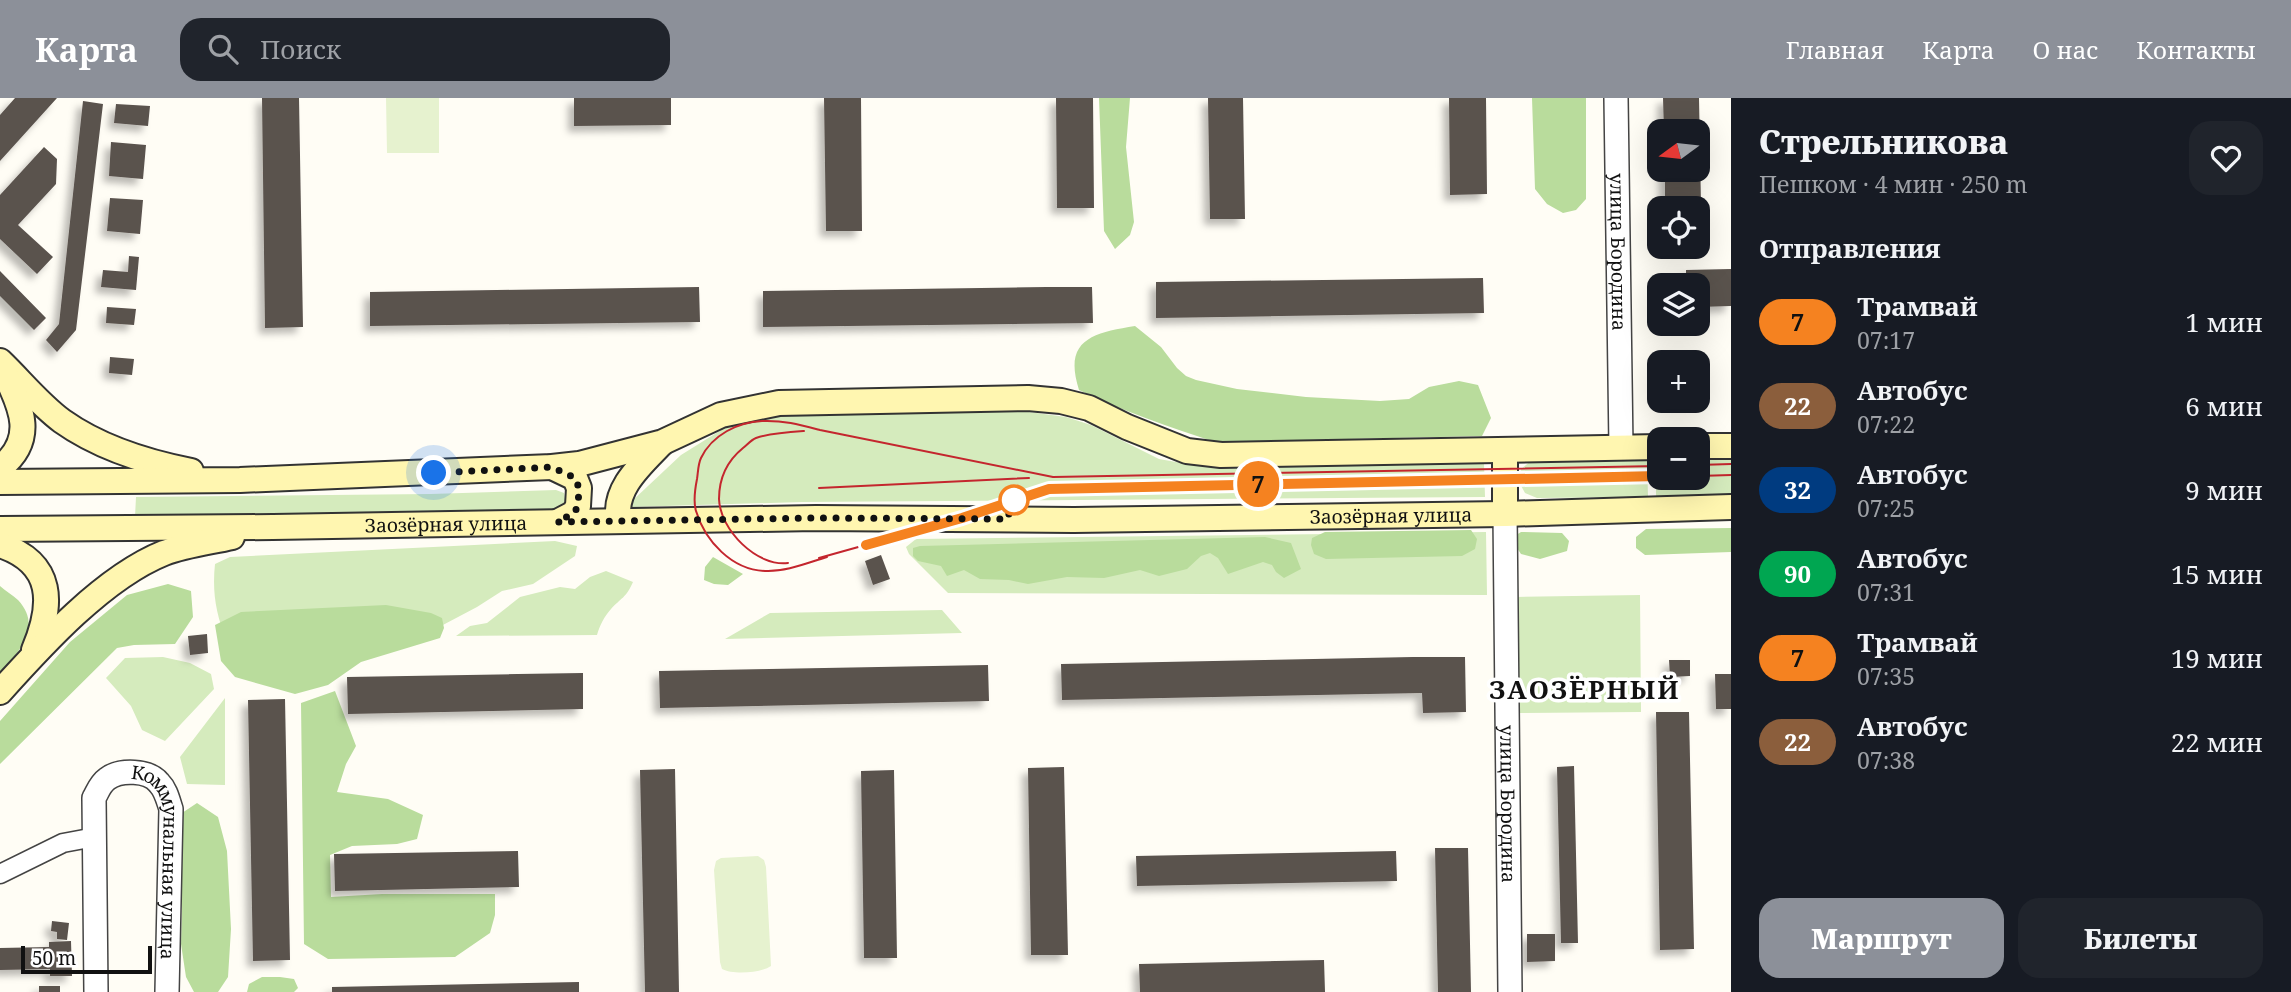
<!DOCTYPE html>
<html lang="ru">
<head>
<meta charset="utf-8">
<style>
  :root { --surface:#171b24; --page:#20242c; --text:#f1f3f6; --muted:#9ea1a6; --accent:#8c9099 }
  body { margin:0; font-family:"Noto Serif",serif; background:var(--page); color:var(--text); height:100vh; display:flex; flex-direction:column; font-size:26px; white-space:nowrap }
  * { box-sizing:border-box; margin:0 }
  p { font-size:23px; color:var(--muted) }
  .icon { flex:none; width:38px; height:38px; fill:none; stroke:currentColor; stroke-width:2; stroke-linecap:round; stroke-linejoin:round }
  .map { position:relative; flex:1; overflow:hidden }
  .panel { display:flex; flex-direction:column; background:var(--surface); width:560px }
  .panel>* { flex:none }
  .badge { padding:0 14px; border-radius:23px; font-size:24px; line-height:46px }
  .needle { width:46px; rotate:255deg }
  .controls { position:absolute; left:1647px; top:21px; display:grid; gap:14px }
  .controls a { display:grid; place-items:center; width:63px; height:63px; border-radius:14px; background:var(--surface); box-shadow:0 7px 28px #0002; font-size:35px }
  .scale { position:absolute; left:21px; bottom:18px; width:131px; box-sizing:border-box; padding-left:7px; border:4px solid #111; border-top:0; font-size:19px; line-height:24px; white-space:nowrap; color:#111; -webkit-text-stroke:5px #fff; paint-order:stroke }
  .you { position:absolute; width:35px; height:35px; margin:-18px; border:5px solid #fff; border-radius:50%; background:#1a73e8; box-shadow:0 0 0 10px #1a73e833 }
  .map>.badge { position:absolute; translate:-50% -50%; box-shadow:0 0 0 4px #fff }
  h2 { padding:0 28px; font-size:26px; line-height:63px }
  .round { display:grid; place-items:center; flex:none; width:74px; height:74px; border-radius:21px; background:var(--page) }
  .headline { display:flex; align-items:center; justify-content:space-between; height:119px; padding:0 28px }
  h1 { font-size:33px; font-weight:800; line-height:52px }
  .primary-button { display:flex; gap:14px; margin-top:auto; padding:14px 28px }
  .primary-button a { flex:1; height:80px; border-radius:21px; background:var(--accent); color:#fff; font-size:28px; font-weight:800; line-height:80px; text-align:center }
  .primary-button a+a { background:var(--page); color:var(--text) }
  ul { padding:0; list-style:none }
  li { display:flex; align-items:center; gap:21px; height:84px; padding:0 28px }
  li div { flex:1 }
  li b { display:block; font-size:26px }
  li em { font-style:normal }
  li .badge { min-width:77px; font-weight:700; text-align:center }
  header { display:flex; align-items:center; gap:42px; box-sizing:border-box; height:98px; padding:0 35px; background:var(--accent); color:#fff }
  header strong { font-size:33px }
  nav { display:flex; gap:38px; margin-inline-start:auto; font-size:24px }
  .search { width:490px; height:63px; background:var(--page); display:flex; align-items:center; gap:18px; box-sizing:border-box; padding:0 24px; border-radius:21px; color:var(--muted); font-size:26px }
  main { display:flex; flex:1; min-height:0 }
  .map>svg:first-child { display:block }
</style>
</head>
<body>
<header>
<strong>Карта</strong>
<div class="search"><svg class="icon" aria-label="search" viewBox="0 0 24 24"><circle cx="10" cy="10" r="6"/><path d="M15 15l6 6"/></svg>Поиск</div>
<nav><a>Главная</a><a>Карта</a><a>О нас</a><a>Контакты</a></nav>
</header>
<main>
<div class="map">
<svg width="1731" height="894" viewBox="0 0 1731 894">
  <defs>
    <filter id="shadow"><feDropShadow dx="-6" dy="6" stdDeviation="3.5" flood-color="#0004"/></filter>
  </defs>
  <rect width="100%" height="100%" fill="#fffdf5"/>
  <path fill="#d5ebbd" d="M 1015,312 L 1066,319 L 1091,327 L 1159,361 L 1193,367 L 1484,365 L 1485,399 L 802,404 L 632,409 L 632,403 L 681,357 L 734,324 L 778,316 Z
    M 1731,359 L 1731,397 L 1656,399 L 1656,360 L 1659,360 L 1659,380 L 1698,380 L 1698,360 Z
    M 1647,361 L 1648,399 L 1537,400 L 1525,395 L 1519,384 L 1521,371 L 1531,363 Z
    M 556,392 L 564,395 L 566,409 L 559,412 L 135,419 L 136,399 L 431,396 Z
    M 1486,434 L 1487,497 L 948,495 L 909,456 L 906,449 L 916,441 Z
    M 555,443 L 577,448 L 575,458 L 533,486 L 502,493 L 477,509 L 441,528 L 227,543 C 216,517 212,494 215,466 L 230,459 Z
    M 606,473 L 633,484 C 626,500 621,500 611,511 C 604,519 600,527 597,537 L 456,538 L 470,528 L 487,525 L 520,499 L 560,489 L 575,491 L 590,479 Z
    M 1640,497 L 1641,614 L 1517,615 L 1516,499 Z
    M 942,512 L 962,535 L 725,541 L 770,515 Z
    M 163,559 L 190,565 L 211,576 L 214,591 L 165,643 L 142,632 L 131,608 L 106,580 L 125,560 Z
    M 225,600 L 225,687 L 187,686 L 180,659 Z"/>
  <path fill="#b9dc9c" d="M 1099,0 L 1130,0 L 1126,49 L 1134,124 L 1130,137 L 1115,151 L 1104,133 Z
    M 1532,0 L 1586,0 L 1586,101 L 1576,112 L 1563,115 L 1547,106 L 1535,91 Z
    M 1135,228 L 1161,249 L 1177,270 L 1186,278 L 1196,282 L 1237,291 L 1306,299 L 1380,303 L 1409,301 L 1429,289 L 1459,283 L 1478,287 L 1491,320 L 1482,338 L 1215,344 C 1169,329 1123,313 1079,292 C 1063,242 1092,235 1135,228 Z
    M 1731,430 L 1731,454 L 1645,457 L 1636,450 L 1636,439 L 1646,431 Z
    M 1471,432 L 1477,441 L 1475,451 L 1462,458 L 1326,461 L 1314,456 L 1311,447 L 1312,440 L 1325,434 Z
    M 1521,434 L 1562,435 L 1569,443 L 1567,453 L 1540,461 L 1521,456 L 1513,444 L 1513,439 Z
    M 1265,439 L 1291,445 L 1301,471 L 1284,480 L 1276,474 L 1272,467 L 1263,464 L 1228,476 L 1218,460 L 1210,455 L 1201,458 L 1187,471 L 1159,478 L 1140,472 L 1104,480 L 1067,479 L 1028,486 L 1009,482 L 980,481 L 964,472 L 947,478 L 941,468 L 918,463 L 913,458 L 913,450 L 920,448 Z
    M 713,459 L 743,476 L 728,487 L 714,486 L 704,482 L 705,469 Z
    M 168,486 L 191,493 L 193,519 L 175,546 L 134,547 L 117,550 L 0,666 L 0,623 L 70,544 L 127,497 Z
    M 0,488 C 5,493 13,497 18,502 C 43,529 19,554 0,575 Z
    M 386,507 L 431,515 L 442,520 L 444,530 L 440,540 L 361,564 L 328,587 L 295,596 L 235,579 L 221,563 L 215,527 L 241,514 Z
    M 335,593 L 356,648 L 346,666 L 337,694 L 388,701 L 423,717 L 417,741 L 397,746 L 352,748 L 330,757 L 331,799 L 382,796 L 495,796 L 495,817 L 490,835 L 455,859 L 328,861 L 304,846 L 301,605 Z
    M 197,705 L 218,719 L 227,753 L 231,831 L 228,879 L 218,894 L 194,894 L 186,879 L 181,846 L 182,811 L 179,760 L 182,715 Z
    M 262,879 L 280,879 L 294,881 L 298,890 L 294,894 L 247,894 L 249,886 Z"/>
  <path fill="#e6f2cf" d="M 386,0 L 439,0 L 439,55 L 387,55 Z
    M 758,758 L 764,762 L 766,769 L 771,868 C 761,875 733,877 722,871 L 720,864 L 714,772 L 716,763 L 721,760 Z"/>
  <path fill="#5a524d" filter="url(#shadow)" d="M 15,0 L 57,0 L 0,63 L 0,17 Z
    M 262,0 L 299,0 L 303,229 L 265,230 Z
    M 574,0 L 671,0 L 671,27 L 574,28 Z
    M 824,0 L 861,0 L 862,133 L 826,133 Z
    M 1056,0 L 1093,0 L 1094,110 L 1057,110 Z
    M 1208,0 L 1243,0 L 1245,121 L 1210,121 Z
    M 1449,0 L 1486,0 L 1487,96 L 1450,97 Z
    M 1663,0 L 1699,0 L 1701,108 L 1665,109 L 1665,72 L 1698,72 L 1698,33 L 1664,33 Z
    M 83,3 L 103,6 L 76,232 L 57,254 L 46,242 L 59,226 Z
    M 116,6 L 150,8 L 148,28 L 114,25 Z
    M 111,44 L 146,47 L 143,81 L 109,78 Z
    M 44,49 L 57,61 L 56,86 L 18,127 L 53,159 L 37,176 L 0,141 L 0,97 Z
    M 110,100 L 143,102 L 140,136 L 107,133 Z
    M 129,158 L 139,159 L 136,192 L 101,189 L 103,172 L 128,174 Z
    M 1731,171 L 1731,208 L 1698,209 L 1698,187 L 1686,187 L 1686,172 Z
    M 0,173 L 46,220 L 34,232 L 0,198 Z
    M 1483,180 L 1484,215 L 1156,220 L 1156,184 Z
    M 699,189 L 700,224 L 370,228 L 370,194 Z
    M 1047,189 L 1092,189 L 1093,225 L 763,229 L 763,193 Z
    M 107,209 L 136,211 L 134,227 L 106,225 Z
    M 110,259 L 134,261 L 132,277 L 109,275 Z
    M 881,457 L 890,481 L 873,487 L 865,463 Z
    M 207,536 L 208,555 L 190,557 L 188,538 Z
    M 1413,559 L 1465,559 L 1466,614 L 1423,615 L 1422,595 L 1062,602 L 1061,566 Z
    M 1669,562 L 1690,562 L 1690,578 L 1670,579 Z
    M 988,567 L 989,603 L 660,610 L 659,573 Z
    M 583,575 L 583,611 L 348,616 L 347,579 Z
    M 1715,576 L 1731,576 L 1731,611 L 1716,611 Z
    M 285,601 L 290,862 L 253,863 L 248,602 Z
    M 1656,614 L 1689,614 L 1694,851 L 1660,852 Z
    M 1574,668 L 1578,845 L 1561,845 L 1557,669 Z
    M 1064,669 L 1068,857 L 1031,857 L 1028,670 Z
    M 675,671 L 679,894 L 645,894 L 640,672 Z
    M 894,672 L 897,860 L 864,860 L 861,673 Z
    M 1435,750 L 1468,750 L 1471,894 L 1438,894 Z
    M 518,753 L 519,789 L 335,793 L 334,756 Z
    M 1396,753 L 1397,783 L 1137,788 L 1136,758 Z
    M 52,823 L 69,825 L 67,842 L 57,841 L 57,834 L 51,833 Z
    M 1527,836 L 1555,836 L 1555,863 L 1527,864 Z
    M 71,843 L 72,878 L 50,878 L 50,871 L 0,872 L 0,850 L 49,849 L 49,844 Z
    M 1324,862 L 1325,894 L 1140,894 L 1139,866 Z
    M 579,884 L 579,894 L 332,894 L 332,889 Z
    M 39,888 L 60,888 L 60,894 L 39,894 Z"/>
  <g fill="none" stroke-linecap="round" stroke-linejoin="round">
    <defs>
      <path id="minor" d="M 0,776 L 63,745 L 95,739"/>
      <g id="tertiary">
        <path id="s1" d="M 1616,0 L 1621,349"/>
        <path id="s2" d="M 1505,416 L 1510,894"/>
        <path id="s3" d="M 96,894 L 94,700 C 98,693 100,686 107,681 C 120,671 149,672 159,685 C 166,692 168,702 171,711 L 167,894"/>
      </g>
      <g id="secondary">
        <path d="M 0,263 C 20,282 39,306 62,323 C 100,350 145,364 191,373"/>
        <path d="M 1698,348 L 1731,348"/>
        <path d="M 552,369 L 575,380 L 579,390 L 578,408 L 574,415 L 557,424"/>
        <path d="M 0,370 C 36,342 22,310 5,276"/>
        <path d="M 0,384 L 240,382 L 552,369 L 579,366 L 663,344 L 721,317 L 779,305 L 1028,300 L 1061,303 L 1089,310 L 1127,329 L 1187,353 L 1221,357 L 1659,349"/>
        <path d="M 1505,416 L 1505,352"/>
        <path d="M 619,423 C 612,391 642,366 662,345"/>
        <path id="s4" d="M 0,431 L 273,429 L 816,420 L 1074,422 L 1505,416 L 1731,409"/>
        <path d="M 0,447 C 55,465 53,507 34,552"/>
        <path d="M 0,594 C 43,546 104,479 164,455 C 185,447 210,444 232,439"/>
      </g>
    </defs>
    <use href="#minor" stroke="#444" stroke-width="21"/>
    <use href="#tertiary" stroke="#444" stroke-width="26"/>
    <use href="#secondary" stroke="#333" stroke-width="28"/>
    <use href="#minor" stroke="#fff" stroke-width="18"/>
    <use href="#tertiary" stroke="#fff" stroke-width="23"/>
    <use href="#secondary" stroke="#fff6b0" stroke-width="24"/>
    <path stroke="#c4262e" stroke-width="2" d="M 1698,367 L 1731,366
      M 1698,378 L 1731,377
      M 819,390 L 1029,380
      M 827,459 C 807,465 786,474 765,473 C 732,472 705,443 696,413 C 693,403 695,391 697,381 C 698,375 698,366 701,360 C 712,337 738,324 762,323 C 783,322 801,327 820,332 L 1053,379 L 1659,368
      M 819,460 L 962,420 L 1049,391 L 1659,378
      M 788,465 C 757,469 720,432 719,401 C 719,381 727,363 743,350 C 747,347 751,342 756,340 C 771,335 788,334 804,333"/>
  </g>
  <g fill="none" stroke-linecap="round" stroke-linejoin="round">
    <defs>
      <path id="line" d="M 866,447 L 962,420 L 1049,391 L 1659,378"/>
    </defs>
    <use href="#line" stroke="#fff" stroke-width="16"/>
    <use href="#line" stroke="#f58220" stroke-width="10"/>
    <path stroke="#111" stroke-width="7" stroke-dasharray="0 12.6" d="M 434,375 L 552,369 L 575,380 L 579,390 L 578,408 L 574,415 L 557,424 L 816,420 L 1007,421 L 1014,402"/>
  </g>
  <circle fill="#fff" stroke="#f58220" stroke-width="3.5" cx="1014" cy="402" r="14"/>
  <g text-anchor="middle" dominant-baseline="central" stroke-width="7" stroke-linejoin="round" paint-order="stroke">
    <g font-size="19" fill="#111" stroke="#fff">
      <text stroke="none"><textPath href="#s1" startOffset="154">улица Бородина</textPath></text>
      <text stroke="none"><textPath href="#s4" startOffset="1391">Заозёрная улица</textPath></text>
      <text stroke="none"><textPath href="#s4" startOffset="446">Заозёрная улица</textPath></text>
      <text stroke="none"><textPath href="#s2" startOffset="290">улица Бородина</textPath></text>
      <text stroke="none"><textPath href="#s3" startOffset="348">Коммунальная улица</textPath></text>
    </g>
    <g font-size="26" font-weight="bold" letter-spacing="2" fill="#111" stroke="#fff">
      <text x="1585" y="591">ЗАОЗЁРНЫЙ</text>
    </g>
  </g>
</svg>
<div class="controls">
<a><svg class="needle" viewBox="-14 -14 28 28"><path d="M0-13l5 13h-10z" fill="#e53935"/><path d="M0 13l5-13h-10z" fill="#9ea1a6"/></svg></a>
<a><svg class="icon" aria-label="locate" viewBox="0 0 24 24"><circle cx="12" cy="12" r="6"/><path d="M12 2v4M12 18v4M2 12h4M18 12h4"/></svg></a>
<a><svg class="icon" aria-label="layers" viewBox="0 0 24 24"><path d="M12 4l9 5-9 5-9-5zM3 14l9 5 9-5"/></svg></a>
<a>+</a>
<a>−</a>
</div>
<div class="scale">50 m</div>
<div class="you" style="left:434px;top:375px"></div>
<b class="badge" style="left:1258px;top:386px;background:#f58220;color:#111">7</b>
</div>
<section class="panel">
<div class="headline"><div><h1>Стрельникова</h1><p>Пешком · 4 мин · 250 m</p></div><a class="round"><svg class="icon" aria-label="heart" viewBox="0 0 24 24"><path d="M12 20l-8-8c-3-5 5-10 8-4 3-6 11-1 8 4z"/></svg></a></div>
<h2>Отправления</h2>
<ul>
<li><span class="badge" style="background:#f58220;color:#111">7</span><div><b>Трамвай</b><p>07:17</p></div><em>1 мин</em></li>
<li><span class="badge" style="background:#8b5e3c;color:#fff">22</span><div><b>Автобус</b><p>07:22</p></div><em>6 мин</em></li>
<li><span class="badge" style="background:#003b80;color:#fff">32</span><div><b>Автобус</b><p>07:25</p></div><em>9 мин</em></li>
<li><span class="badge" style="background:#00a651;color:#fff">90</span><div><b>Автобус</b><p>07:31</p></div><em>15 мин</em></li>
<li><span class="badge" style="background:#f58220;color:#111">7</span><div><b>Трамвай</b><p>07:35</p></div><em>19 мин</em></li>
<li><span class="badge" style="background:#8b5e3c;color:#fff">22</span><div><b>Автобус</b><p>07:38</p></div><em>22 мин</em></li>
</ul>
<div class="primary-button"><a>Маршрут</a><a>Билеты</a></div>
</section>
</main>
</body>
</html>
